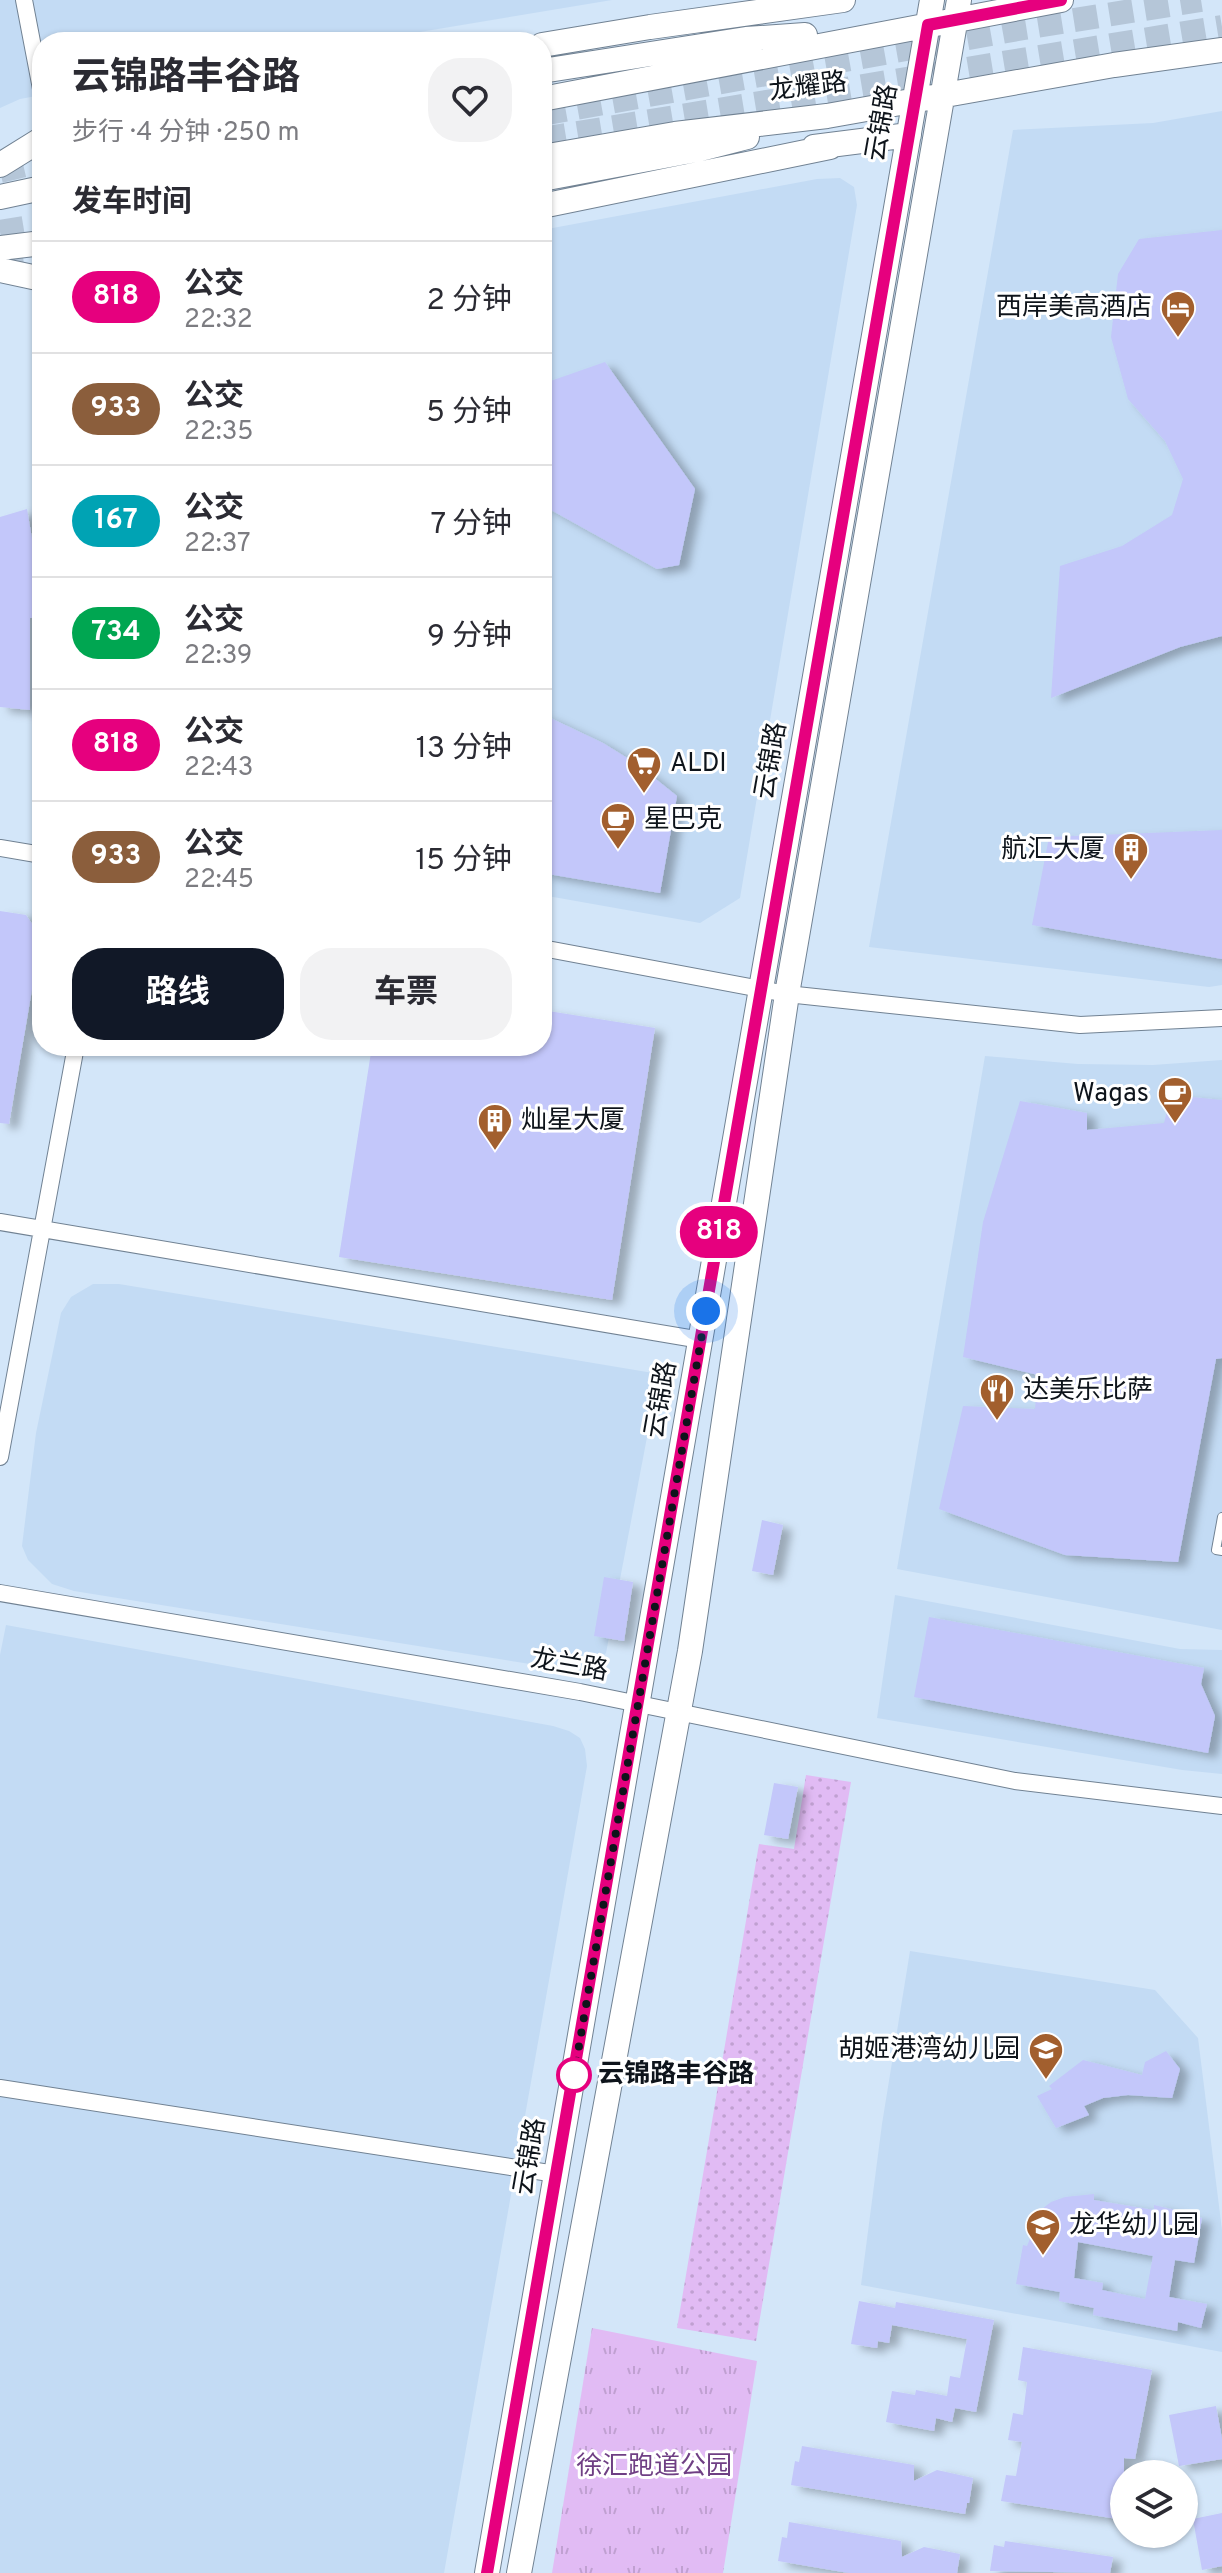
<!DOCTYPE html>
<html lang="zh">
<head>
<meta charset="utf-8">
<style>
  :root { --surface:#fff; --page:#f2f2f3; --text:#2b2b33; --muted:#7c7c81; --line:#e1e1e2; --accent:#111827 }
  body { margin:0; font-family:Overpass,"Noto Sans SC",sans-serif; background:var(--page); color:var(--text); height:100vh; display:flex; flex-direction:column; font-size:30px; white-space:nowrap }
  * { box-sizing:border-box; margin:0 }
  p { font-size:26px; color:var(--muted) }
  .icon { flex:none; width:44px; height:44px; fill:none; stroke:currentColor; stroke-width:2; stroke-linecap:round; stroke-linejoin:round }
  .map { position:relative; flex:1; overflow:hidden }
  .drawer { position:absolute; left:32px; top:32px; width:520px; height:1024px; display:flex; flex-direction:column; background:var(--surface); border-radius:32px; box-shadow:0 2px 6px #0004 }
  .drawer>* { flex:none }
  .badge { padding:0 16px; border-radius:26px; font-size:28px; line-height:52px }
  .buttons { position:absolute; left:1110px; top:2460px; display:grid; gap:16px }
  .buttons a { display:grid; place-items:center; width:88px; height:88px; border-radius:50%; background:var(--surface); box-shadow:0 2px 6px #0004; font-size:40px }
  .you { position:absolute; width:40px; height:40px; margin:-20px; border:6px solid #fff; border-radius:50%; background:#1a73e8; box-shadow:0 0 0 12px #1a73e833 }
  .map>.badge { position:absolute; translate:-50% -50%; box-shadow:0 0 0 4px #fff }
  h2 { padding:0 40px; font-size:30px; line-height:72px }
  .round { display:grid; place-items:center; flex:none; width:84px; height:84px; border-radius:32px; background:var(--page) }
  .headline { display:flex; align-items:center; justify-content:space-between; height:136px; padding:0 40px }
  h1 { font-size:38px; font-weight:700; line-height:60px }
  .button { display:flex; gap:16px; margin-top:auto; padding:16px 40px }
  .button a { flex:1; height:92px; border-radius:32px; background:var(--accent); color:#fff; font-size:32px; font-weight:700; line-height:92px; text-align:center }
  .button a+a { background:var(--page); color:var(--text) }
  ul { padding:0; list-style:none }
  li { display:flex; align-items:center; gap:24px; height:112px; padding:0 40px; border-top:2px solid var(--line) }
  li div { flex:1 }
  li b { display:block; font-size:30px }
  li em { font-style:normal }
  li .badge { min-width:88px; font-weight:700; text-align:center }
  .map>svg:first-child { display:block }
</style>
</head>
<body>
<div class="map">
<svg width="1222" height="2573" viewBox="0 0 1222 2573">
  <defs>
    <pattern id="grass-dots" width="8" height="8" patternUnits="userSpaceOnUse" patternTransform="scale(2)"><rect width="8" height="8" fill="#e1bbf4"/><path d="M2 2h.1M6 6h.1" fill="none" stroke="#c0a0d1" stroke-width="1.8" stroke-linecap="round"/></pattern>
    <pattern id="park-tufts" width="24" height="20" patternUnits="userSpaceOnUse" patternTransform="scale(2)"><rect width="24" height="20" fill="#e1bbf4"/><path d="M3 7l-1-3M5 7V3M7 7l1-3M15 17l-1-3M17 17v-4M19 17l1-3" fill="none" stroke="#c0a0d1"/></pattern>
    <filter id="shadow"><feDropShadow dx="9" dy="5" stdDeviation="4" flood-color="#0004"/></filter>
  </defs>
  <rect width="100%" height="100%" fill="#d3e6f9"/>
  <path fill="#c3dbf4" d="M 0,0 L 612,0 L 360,42 L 42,42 L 42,95 L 20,99 L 0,108 Z
    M 1222,111 L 1222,985 L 1209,987 L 869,947 L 1013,130 L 1153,123 Z
    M 840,178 L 854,187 L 857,205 L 740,898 L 700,923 L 542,895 L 542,230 L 817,179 Z
    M 985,1056 L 1078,1064 L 1153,1065 L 1222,1060 L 1222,1630 L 897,1569 Z
    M 93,1284 L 119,1284 L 659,1374 L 606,1653 L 589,1669 L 580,1672 L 74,1591 L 52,1584 L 28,1560 L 22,1546 L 36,1433 L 61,1313 L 71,1297 Z
    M 895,1595 L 1180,1649 L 1222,1650 L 1222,1774 L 1182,1770 L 877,1718 Z
    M 6,1625 L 553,1726 L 569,1731 L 580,1738 L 585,1749 L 587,1766 L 444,2573 L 0,2573 L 0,1655 Z
    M 910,1951 L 1155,1990 L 1198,2038 L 1222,2230 L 1222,2352 L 861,2285 L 882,2124 Z"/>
  <path fill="url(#grass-dots)" d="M 806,1775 L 851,1782 L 756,2341 L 677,2328 L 759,1844 L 794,1849 Z"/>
  <path fill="url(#park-tufts)" d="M 592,2328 L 757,2361 L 723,2573 L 552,2573 Z"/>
  <path fill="#c3c7fa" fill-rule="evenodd" filter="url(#shadow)" d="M 1222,230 L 1222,636 L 1180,647 L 1051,698 L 1060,566 L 1122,546 L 1172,515 L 1183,479 L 1165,441 L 1128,399 L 1111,337 L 1118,274 L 1139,239 Z
    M 605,362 L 695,489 L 679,565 L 657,569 L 542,505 L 542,384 Z
    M 27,509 L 42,598 L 42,617 L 30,618 L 30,710 L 0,707 L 0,517 Z
    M 542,714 L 603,743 L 637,764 L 677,796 L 660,893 L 542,873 Z
    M 1222,830 L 1222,959 L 1032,925 L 1049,837 Z
    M 0,911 L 26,915 L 41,937 L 9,1124 L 0,1123 Z
    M 542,1010 L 655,1028 L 612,1300 L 339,1257 L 372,1046 L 542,1046 Z
    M 1171,1095 L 1222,1100 L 1222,1358 L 1216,1359 L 1178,1562 L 1065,1555 L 939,1509 L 963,1406 L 1035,1409 L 1038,1375 L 963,1357 L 983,1222 L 1020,1101 L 1087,1113 L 1087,1130 L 1164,1123 Z
    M 762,1520 L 783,1525 L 773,1575 L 752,1571 Z
    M 604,1577 L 633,1582 L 624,1641 L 594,1636 Z
    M 929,1617 L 1204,1668 L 1201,1684 L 1215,1716 L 1208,1753 L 914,1697 Z
    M 774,1783 L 798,1787 L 788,1839 L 764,1835 Z
    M 1166,2051 L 1180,2069 L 1172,2098 L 1128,2095 L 1103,2098 L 1084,2106 L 1089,2115 L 1056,2128 L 1037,2096 L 1052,2089 L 1049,2086 L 1083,2060 L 1142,2075 L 1145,2062 Z
    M 1094,2194 L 1094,2200 L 1154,2210 L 1154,2205 L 1179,2211 L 1178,2214 L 1202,2218 L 1194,2263 L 1175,2260 L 1169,2297 L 1207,2304 L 1201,2328 L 1178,2322 L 1177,2331 L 1093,2315 L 1094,2308 L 1059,2301 L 1060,2292 L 1016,2284 L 1023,2245 L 1027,2246 L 1042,2209 L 1051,2202 L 1065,2197 ZM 1078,2242 L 1153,2256 L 1145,2299 L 1102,2290 L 1103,2283 L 1074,2278 Z
    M 859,2301 L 895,2308 L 896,2302 L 994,2320 L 976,2412 L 955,2408 L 952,2422 L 936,2418 L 934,2431 L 886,2422 L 892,2391 L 915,2395 L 916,2390 L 947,2396 L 950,2376 L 960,2378 L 967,2339 L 892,2325 L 889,2343 L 878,2341 L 877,2348 L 851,2344 Z
    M 1023,2347 L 1152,2370 L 1135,2459 L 1124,2458 L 1124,2520 L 1001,2501 L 1006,2475 L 1016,2476 L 1022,2442 L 1008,2440 L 1013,2413 L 1023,2415 L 1027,2382 L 1018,2380 Z
    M 1216,2406 L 1222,2439 L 1222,2459 L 1179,2466 L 1169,2415 Z
    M 802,2446 L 914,2465 L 914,2481 L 937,2470 L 973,2478 L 969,2503 L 967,2503 L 965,2514 L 791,2485 L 795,2461 L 799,2462 Z
    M 1222,2513 L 1222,2566 L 1202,2570 L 1193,2519 Z
    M 789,2522 L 901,2541 L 902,2557 L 924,2547 L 960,2554 L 957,2573 L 849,2573 L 778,2561 L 782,2537 L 787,2538 Z
    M 1005,2541 L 1113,2557 L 1110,2573 L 990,2571 L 994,2545 L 1004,2547 Z"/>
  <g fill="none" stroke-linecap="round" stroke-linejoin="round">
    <path stroke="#b5c6d8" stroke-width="24" stroke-dasharray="24 12" stroke-linecap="butt" d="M 542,114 L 1024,28 L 1201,0
      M 542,139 L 1222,27
      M 0,171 L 42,161
      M 0,232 L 42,225
      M 0,267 L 42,263"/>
    <defs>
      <path id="lane" d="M 1222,1517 L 1216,1550 L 1222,1551"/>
      <path id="street" d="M 24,0 L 42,94
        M 0,848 L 42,855
        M 542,948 L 787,994 L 881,1004 L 1080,1025 L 1222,1018
        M 0,1222 L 701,1340
        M 0,1457 L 76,1046
        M 0,1593 L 580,1692 L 1015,1781 L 1222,1806
        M 0,2088 L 556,2174"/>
      <path id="secondary" d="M 542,45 L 650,27 L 843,0
        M 542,71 L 746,39 L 805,35
        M 542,99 L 1061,0
        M 814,147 L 909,135
        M 542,157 L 675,134 L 827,116 L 1114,65 L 1222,50
        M 0,165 L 42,139
        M 542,179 L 696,150 L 747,137
        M 0,197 L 42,188
        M 542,206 L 830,147
        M 0,248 L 42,243
        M 0,270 L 42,279
        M 487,2573 L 932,0
        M 519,2573 L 690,1651 L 787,994 L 959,0"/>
    </defs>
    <use href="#lane" stroke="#718293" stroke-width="10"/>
    <use href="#street" stroke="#718293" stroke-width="18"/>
    <use href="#secondary" stroke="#718293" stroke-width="26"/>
    <use href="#lane" stroke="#fff" stroke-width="8"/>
    <use href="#street" stroke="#fff" stroke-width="16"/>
    <use href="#secondary" stroke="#fff" stroke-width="24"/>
  </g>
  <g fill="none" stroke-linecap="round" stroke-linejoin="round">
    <defs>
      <path id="line" d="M 487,2573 L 928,25 L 1061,0"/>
    </defs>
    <use href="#line" stroke="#fff" stroke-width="18"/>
    <use href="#line" stroke="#e6007e" stroke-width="12"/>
    <path stroke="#0e141b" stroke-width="8" stroke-dasharray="0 14.4" d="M 574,2075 L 706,1311"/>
  </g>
  <defs>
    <symbol id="hotel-pin" viewBox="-11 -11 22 30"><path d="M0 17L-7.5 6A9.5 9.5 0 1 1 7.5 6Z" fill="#a25f2e" stroke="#fff"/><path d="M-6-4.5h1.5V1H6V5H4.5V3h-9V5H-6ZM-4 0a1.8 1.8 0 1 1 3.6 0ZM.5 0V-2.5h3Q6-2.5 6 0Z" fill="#fff"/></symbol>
    <symbol id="supermarket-pin" viewBox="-11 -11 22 30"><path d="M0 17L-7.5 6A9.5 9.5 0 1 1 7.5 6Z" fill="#a25f2e" stroke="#fff"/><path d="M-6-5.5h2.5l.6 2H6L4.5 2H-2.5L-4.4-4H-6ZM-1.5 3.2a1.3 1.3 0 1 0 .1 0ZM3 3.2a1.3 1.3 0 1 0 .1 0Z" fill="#fff"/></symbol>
    <symbol id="cafe-pin" viewBox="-11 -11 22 30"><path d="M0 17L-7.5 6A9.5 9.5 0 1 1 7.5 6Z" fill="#a25f2e" stroke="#fff"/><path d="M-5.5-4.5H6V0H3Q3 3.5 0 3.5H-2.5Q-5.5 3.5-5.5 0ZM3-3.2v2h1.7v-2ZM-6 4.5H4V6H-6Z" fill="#fff"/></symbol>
    <symbol id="building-pin" viewBox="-11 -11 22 30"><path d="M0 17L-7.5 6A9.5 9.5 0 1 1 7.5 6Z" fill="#a25f2e" stroke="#fff"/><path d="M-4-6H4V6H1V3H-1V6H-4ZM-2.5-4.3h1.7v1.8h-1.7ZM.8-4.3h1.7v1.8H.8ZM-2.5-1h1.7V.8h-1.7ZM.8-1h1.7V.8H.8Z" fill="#fff"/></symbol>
    <symbol id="restaurant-pin" viewBox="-11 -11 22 30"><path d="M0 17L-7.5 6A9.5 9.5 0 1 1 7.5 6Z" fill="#a25f2e" stroke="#fff"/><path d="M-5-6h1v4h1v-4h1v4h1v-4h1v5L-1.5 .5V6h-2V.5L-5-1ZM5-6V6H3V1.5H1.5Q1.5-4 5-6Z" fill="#fff"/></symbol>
    <symbol id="school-pin" viewBox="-11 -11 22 30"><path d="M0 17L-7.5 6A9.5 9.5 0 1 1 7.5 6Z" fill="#a25f2e" stroke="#fff"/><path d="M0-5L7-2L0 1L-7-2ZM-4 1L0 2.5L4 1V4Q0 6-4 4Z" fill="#fff"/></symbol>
  </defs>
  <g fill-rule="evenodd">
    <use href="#hotel-pin" x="1158" y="288" width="40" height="54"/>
    <use href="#supermarket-pin" x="624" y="744" width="40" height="54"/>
    <use href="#cafe-pin" x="598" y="800" width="40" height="54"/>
    <use href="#building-pin" x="1111" y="830" width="40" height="54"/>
    <use href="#cafe-pin" x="1155" y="1074" width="40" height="54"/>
    <use href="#building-pin" x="475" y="1101" width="40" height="54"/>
    <use href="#restaurant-pin" x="977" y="1371" width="40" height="54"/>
    <use href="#school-pin" x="1026" y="2030" width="40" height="54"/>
    <use href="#school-pin" x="1023" y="2206" width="40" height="54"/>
  </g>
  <circle fill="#fff" stroke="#e6007e" stroke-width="4" cx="574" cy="2075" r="16"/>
  <g text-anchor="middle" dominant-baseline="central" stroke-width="6" stroke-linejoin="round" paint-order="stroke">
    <g font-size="26" fill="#0e141b" stroke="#fff">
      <text transform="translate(808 88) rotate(-7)">龙耀路</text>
      <text transform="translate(883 123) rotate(-80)">云锦路</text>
      <text transform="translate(772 761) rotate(-80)">云锦路</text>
      <text transform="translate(662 1400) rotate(-80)">云锦路</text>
      <text transform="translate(569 1666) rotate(10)">龙兰路</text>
      <text transform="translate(531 2157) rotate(-80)">云锦路</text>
    </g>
    <g font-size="26" fill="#0e141b" stroke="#fff" text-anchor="start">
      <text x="1152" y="308" text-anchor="end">西岸美高酒店</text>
      <text x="670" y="764">ALDI</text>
      <text x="644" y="820">星巴克</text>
      <text x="1105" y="850" text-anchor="end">航汇大厦</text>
      <text x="1149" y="1094" text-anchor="end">Wagas</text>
      <text x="521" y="1121">灿星大厦</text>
      <text x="1023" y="1391">达美乐比萨</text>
      <text x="1020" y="2050" text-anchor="end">胡姬港湾幼儿园</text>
      <text x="1069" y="2226">龙华幼儿园</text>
    </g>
    <g font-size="26" font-weight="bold" fill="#0e141b" stroke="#fff" text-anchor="start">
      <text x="598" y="2075">云锦路丰谷路</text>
    </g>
    <g font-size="26" fill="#6f3f84" stroke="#fff">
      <text x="654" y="2467">徐汇跑道公园</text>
    </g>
  </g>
</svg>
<div class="buttons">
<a><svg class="icon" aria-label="layers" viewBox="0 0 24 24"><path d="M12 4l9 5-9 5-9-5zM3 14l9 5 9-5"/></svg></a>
</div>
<div class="you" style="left:706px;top:1311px"></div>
<b class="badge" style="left:719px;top:1232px;background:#e6007e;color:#fff">818</b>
<section class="drawer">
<div class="headline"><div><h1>云锦路丰谷路</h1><p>步行 · 4 分钟 · 250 m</p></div><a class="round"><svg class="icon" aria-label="heart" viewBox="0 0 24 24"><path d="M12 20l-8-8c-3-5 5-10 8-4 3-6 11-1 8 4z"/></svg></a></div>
<h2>发车时间</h2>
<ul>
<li><span class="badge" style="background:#e6007e;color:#fff">818</span><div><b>公交</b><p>22:32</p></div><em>2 分钟</em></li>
<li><span class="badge" style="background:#8b5e3c;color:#fff">933</span><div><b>公交</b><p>22:35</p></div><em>5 分钟</em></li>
<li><span class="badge" style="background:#00a3b4;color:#fff">167</span><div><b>公交</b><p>22:37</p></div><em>7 分钟</em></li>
<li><span class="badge" style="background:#00a651;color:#fff">734</span><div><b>公交</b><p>22:39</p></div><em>9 分钟</em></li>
<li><span class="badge" style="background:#e6007e;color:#fff">818</span><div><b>公交</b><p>22:43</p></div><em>13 分钟</em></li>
<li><span class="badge" style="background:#8b5e3c;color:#fff">933</span><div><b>公交</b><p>22:45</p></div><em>15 分钟</em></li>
</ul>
<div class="button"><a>路线</a><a>车票</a></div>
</section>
</div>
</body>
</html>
